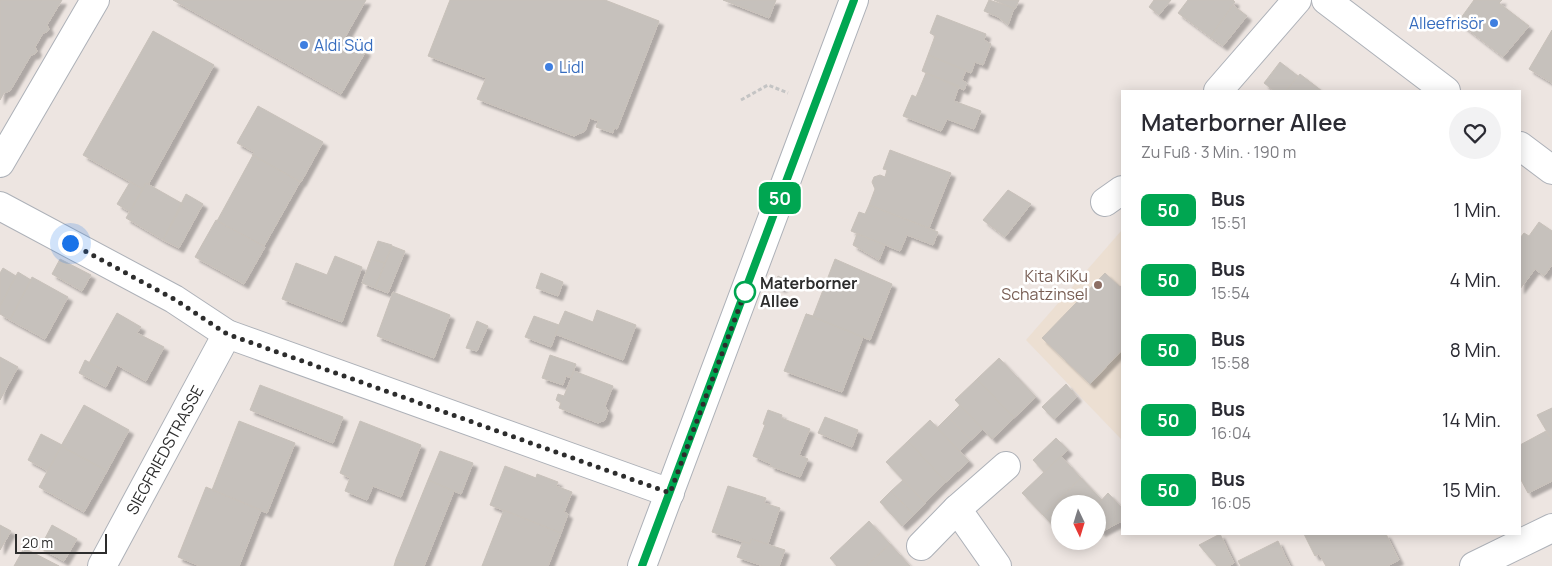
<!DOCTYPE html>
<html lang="de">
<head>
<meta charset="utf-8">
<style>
  :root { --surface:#fff; --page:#f2f2f3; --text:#2b2b33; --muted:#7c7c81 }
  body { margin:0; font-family:Manrope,sans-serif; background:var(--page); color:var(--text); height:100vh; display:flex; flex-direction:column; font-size:19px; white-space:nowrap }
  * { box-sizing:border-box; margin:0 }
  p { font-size:16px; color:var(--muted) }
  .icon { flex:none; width:28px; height:28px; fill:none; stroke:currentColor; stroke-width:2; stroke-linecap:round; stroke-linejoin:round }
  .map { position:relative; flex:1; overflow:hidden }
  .sheet { position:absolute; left:1121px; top:90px; width:400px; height:445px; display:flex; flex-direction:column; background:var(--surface); border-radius:0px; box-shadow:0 2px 12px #0003 }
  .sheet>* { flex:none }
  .badge { padding:0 10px; border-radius:8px; font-size:18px; line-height:32px }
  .needle { width:32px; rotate:176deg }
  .controls { position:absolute; left:1051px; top:495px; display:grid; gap:10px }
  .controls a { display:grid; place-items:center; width:55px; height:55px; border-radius:50%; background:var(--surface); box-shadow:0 2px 12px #0003; font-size:25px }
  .scale { position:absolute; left:15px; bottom:12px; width:92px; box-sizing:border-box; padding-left:5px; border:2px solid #2d2d2d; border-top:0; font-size:14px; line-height:18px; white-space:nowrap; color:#2d2d2d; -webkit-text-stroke:4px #fff; paint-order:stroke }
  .you { position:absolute; width:25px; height:25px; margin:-12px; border:4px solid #fff; border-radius:50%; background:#1a73e8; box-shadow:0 0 0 8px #1a73e833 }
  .map>.badge { position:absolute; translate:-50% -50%; box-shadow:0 0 0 2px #fff }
  .round { display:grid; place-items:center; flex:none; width:52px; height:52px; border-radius:26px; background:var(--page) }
  .overview { display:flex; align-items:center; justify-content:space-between; height:85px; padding:0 20px }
  h1 { font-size:24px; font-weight:600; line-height:38px }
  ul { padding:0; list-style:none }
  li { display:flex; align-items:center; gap:15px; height:70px; padding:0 20px }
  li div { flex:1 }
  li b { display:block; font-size:19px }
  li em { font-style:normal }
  li .badge { min-width:55px; font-weight:700; text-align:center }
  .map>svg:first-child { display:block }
</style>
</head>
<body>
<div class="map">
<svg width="1552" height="566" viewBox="0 0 1552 566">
  <defs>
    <filter id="shadow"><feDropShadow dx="4.5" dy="4.5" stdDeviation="1" flood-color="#0004"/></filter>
  </defs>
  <rect width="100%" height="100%" fill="#ede5e1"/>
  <path fill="#ecdfd2" d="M 1122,230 L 1122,440 L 1026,340 Z"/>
  <path fill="#c6c1bc" stroke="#c8c1ba" filter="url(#shadow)" d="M 0,0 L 62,0 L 47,25 L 49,29 L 47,32 L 43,33 L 35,47 L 37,51 L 35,54 L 31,55 L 10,91 L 4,93 L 0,100 Z
    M 173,0 L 366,0 L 344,39 L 366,51 L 341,94 Z
    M 450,0 L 605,0 L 659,21 L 617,129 L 614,128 L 613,133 L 596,127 L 598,121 L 590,118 L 585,131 L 574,136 L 477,99 L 486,78 L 428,56 Z
    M 723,0 L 776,0 L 769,18 Z
    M 989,0 L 1014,8 L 1008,25 L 998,17 L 984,11 Z
    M 994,0 L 1019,0 L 1015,9 Z
    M 1154,0 L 1171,0 L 1159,15 L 1149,7 Z
    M 1188,0 L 1233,0 L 1235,2 L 1210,37 L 1178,13 Z
    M 1474,0 L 1502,0 L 1499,3 L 1529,26 L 1503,57 L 1458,22 Z
    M 1233,5 L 1247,16 L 1223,46 L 1210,37 Z
    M 937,15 L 986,34 L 984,40 L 991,44 L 983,65 L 975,62 L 971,73 L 928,55 L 935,36 L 930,33 Z
    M 1552,30 L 1552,83 L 1529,69 Z
    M 153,31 L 214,65 L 148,185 L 146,183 L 143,189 L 83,155 Z
    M 928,55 L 966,70 L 962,80 L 967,83 L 964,90 L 922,71 Z
    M 1280,62 L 1298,76 L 1286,91 L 1274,91 L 1264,83 Z
    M 926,73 L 959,86 L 954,101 L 981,111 L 974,129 L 947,119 L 941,131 L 903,116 L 912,95 L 916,97 Z
    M 1300,74 L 1322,91 L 1286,91 Z
    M 258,106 L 323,142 L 301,182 L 252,155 L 254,152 L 237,143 Z
    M 890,150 L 951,173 L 929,228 L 869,205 L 875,189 L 872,182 L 874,177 L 880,175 L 885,177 L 887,170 L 883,169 Z
    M 253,155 L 300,182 L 264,246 L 217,221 Z
    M 130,182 L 143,189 L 130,212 L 117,204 Z
    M 146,183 L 183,204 L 163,240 L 126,218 Z
    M 1008,190 L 1031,204 L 1005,237 L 983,220 Z
    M 186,194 L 203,204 L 179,248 L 163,240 Z
    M 869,205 L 938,232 L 933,245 L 907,235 L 900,251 L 851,231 L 859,212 L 865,214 Z
    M 216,220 L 265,247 L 244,284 L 195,257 Z
    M 1539,222 L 1552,231 L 1552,265 L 1544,276 L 1535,269 L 1520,289 L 1520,238 L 1524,233 L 1529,236 Z
    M 857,234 L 885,245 L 879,260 L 853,245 Z
    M 378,241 L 392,245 L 385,263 L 371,259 Z
    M 392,246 L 405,251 L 388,293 L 375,288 Z
    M 335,256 L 362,267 L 342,322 L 282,299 L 296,263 L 327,275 Z
    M 60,259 L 91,275 L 82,291 L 52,274 Z
    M 371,259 L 385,263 L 375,288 L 362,283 Z
    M 835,259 L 892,284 L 870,340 L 806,314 L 813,316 Z
    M 3,268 L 16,276 L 0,306 L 0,273 Z
    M 18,272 L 31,280 L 10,320 L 0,314 L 0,306 Z
    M 541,273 L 563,282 L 558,296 L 536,288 Z
    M 1105,273 L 1120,287 L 1122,285 L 1122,350 L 1090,384 L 1042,338 Z
    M 778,276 L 785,280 L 782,288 L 774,285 Z
    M 32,277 L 68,297 L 45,339 L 10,320 Z
    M 393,292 L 450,315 L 434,358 L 377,336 Z
    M 597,310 L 636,325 L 623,360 L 555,334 L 565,311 L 593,322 Z
    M 117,313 L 141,327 L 137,333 L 164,347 L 146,381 L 117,365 L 112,375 L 89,363 Z
    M 806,314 L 870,340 L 863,337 L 842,392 L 784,371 Z
    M 534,316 L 559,325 L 551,347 L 525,337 Z
    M 477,321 L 488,326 L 477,351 L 466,348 Z
    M 550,355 L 576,364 L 571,378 L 566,376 L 563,385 L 542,378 Z
    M 0,357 L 18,367 L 0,400 Z
    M 999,358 L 1036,397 L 1014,418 L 977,379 Z
    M 85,360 L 112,375 L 106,387 L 79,373 Z
    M 574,371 L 613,386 L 605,406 L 608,411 L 605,420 L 598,423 L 559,408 L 561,403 L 556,400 L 558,394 L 564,396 Z
    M 977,379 L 1014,418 L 992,439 L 955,400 Z
    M 1066,384 L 1077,397 L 1054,419 L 1042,407 Z
    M 260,385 L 343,417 L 333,443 L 250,410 Z
    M 84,405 L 129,430 L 107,471 L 61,446 Z
    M 960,405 L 983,429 L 971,440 L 948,417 Z
    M 1552,408 L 1552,440 L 1537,415 Z
    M 768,410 L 782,415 L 781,418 L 810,429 L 799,455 L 808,459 L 800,477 L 770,466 L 771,464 L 753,456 L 765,425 L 763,424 Z
    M 825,417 L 858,430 L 852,447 L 818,433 Z
    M 948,417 L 971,440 L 959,451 L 937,428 Z
    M 930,420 L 969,461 L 946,482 L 908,441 Z
    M 239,421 L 295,443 L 267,513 L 212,490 Z
    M 360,421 L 421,445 L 401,497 L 373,486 L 367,500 L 345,491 L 350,478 L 340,473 Z
    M 1546,431 L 1552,440 L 1552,481 L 1528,493 L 1520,478 L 1520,445 Z
    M 41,434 L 62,445 L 48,471 L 28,460 Z
    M 1056,438 L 1068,450 L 1044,472 L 1033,460 Z
    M 908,441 L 946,482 L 925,503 L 886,462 Z
    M 61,446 L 107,471 L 84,512 L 39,487 Z
    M 440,451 L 473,463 L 461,494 L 428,480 Z
    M 1061,456 L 1081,478 L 1043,515 L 1022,493 Z
    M 505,466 L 536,478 L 537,474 L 558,482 L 556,486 L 572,492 L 564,512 L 568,514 L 561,533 L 490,505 Z
    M 1081,478 L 1102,500 L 1098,504 L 1060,504 L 1060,533 L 1043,515 Z
    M 428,480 L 454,491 L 424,566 L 414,566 L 396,559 Z
    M 903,480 L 926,503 L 914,515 L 891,491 Z
    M 728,486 L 766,498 L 764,503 L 780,508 L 768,544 L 751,539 L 750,544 L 712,532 Z
    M 206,487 L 261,510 L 239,566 L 200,566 L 178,557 Z
    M 891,491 L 914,515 L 902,526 L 880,502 Z
    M 1108,493 L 1122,508 L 1122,521 L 1101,532 L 1098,528 L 1098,504 Z
    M 504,510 L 561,533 L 548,566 L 482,566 Z
    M 869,521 L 890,544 L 866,566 L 837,566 L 830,558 Z
    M 0,525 L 11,531 L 0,550 Z
    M 52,525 L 77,539 L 64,561 L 40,548 Z
    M 1220,534 L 1234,563 L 1228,566 L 1217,566 L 1199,545 Z
    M 1304,534 L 1386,534 L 1399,560 L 1387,566 L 1326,566 L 1319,554 L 1315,556 Z
    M 751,539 L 785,550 L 779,566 L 763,566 L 737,557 L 743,541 L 750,544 Z
    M 1278,541 L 1290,566 L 1241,566 L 1238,561 Z
    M 890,544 L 910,566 L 866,566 Z
    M 24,548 L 59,566 L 14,566 Z
    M 396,559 L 414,566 L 394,566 Z"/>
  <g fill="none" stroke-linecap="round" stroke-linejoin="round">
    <defs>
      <g id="street">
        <path d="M 1218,91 L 1297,0"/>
        <path d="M 0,163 L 95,0"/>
        <path d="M 1105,202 L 1122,190"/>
        <path d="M 0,206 L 174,299 L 227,334 L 670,493"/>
        <path d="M 921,546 L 957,509"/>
        <path id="s1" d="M 102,566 L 227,334"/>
        <path d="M 997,566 L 957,509 L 1006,466"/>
        <path d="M 1474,566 L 1552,528"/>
      </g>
      <path id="secondary" d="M 1326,0 L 1446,91
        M 1520,146 L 1552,170
        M 642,566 L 854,0"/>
    </defs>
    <use href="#street" stroke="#adb1b8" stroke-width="30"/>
    <use href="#secondary" stroke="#adb1b8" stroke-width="30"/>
    <path stroke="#c4c4c4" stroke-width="3" stroke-dasharray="4 2.5" stroke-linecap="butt" d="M 741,100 L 768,85 L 788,93"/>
    <use href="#street" stroke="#fff" stroke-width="28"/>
    <use href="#secondary" stroke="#fff" stroke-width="28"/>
  </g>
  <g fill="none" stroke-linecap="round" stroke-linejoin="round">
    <defs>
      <path id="line" d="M 642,566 L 854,0"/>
    </defs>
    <use href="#line" stroke="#fff" stroke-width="11"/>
    <use href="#line" stroke="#00a651" stroke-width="8"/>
    <path stroke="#2d2d2d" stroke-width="5" stroke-dasharray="0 9" d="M 70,243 L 174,299 L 227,334 L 670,493 L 745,292"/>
  </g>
  <g fill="#3f7fe0" stroke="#fff" stroke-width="2">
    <circle cx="1494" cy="23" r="5"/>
    <circle cx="304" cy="45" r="5"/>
    <circle cx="549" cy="67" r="5"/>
  </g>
  <circle fill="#8d6e63" stroke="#fff" stroke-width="2" cx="1098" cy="285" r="5"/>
  <circle fill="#fff" stroke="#00a651" stroke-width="2.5" cx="745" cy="292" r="10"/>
  <g text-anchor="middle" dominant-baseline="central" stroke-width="5" stroke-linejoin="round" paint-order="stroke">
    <g font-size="16" fill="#366cbe" stroke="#fff" text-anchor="start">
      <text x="1484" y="23" text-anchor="end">Alleefrisör</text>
      <text x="314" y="45">Aldi Süd</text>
      <text x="559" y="67">Lidl</text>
    </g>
    <g font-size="16" fill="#785e54" stroke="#fff" text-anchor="end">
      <text x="1088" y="276">Kita KiKu<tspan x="1088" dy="18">Schatzinsel</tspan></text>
    </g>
    <g font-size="16" font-weight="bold" fill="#2d2d2d" stroke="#fff" text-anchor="start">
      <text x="760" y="283">Materborner<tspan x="760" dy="18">Allee</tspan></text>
    </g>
    <g font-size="16" fill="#2d2d2d" stroke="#fff">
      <text stroke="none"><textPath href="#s1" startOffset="132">SIEGFRIEDSTRASSE</textPath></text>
    </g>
  </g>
</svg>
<div class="controls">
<a><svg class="needle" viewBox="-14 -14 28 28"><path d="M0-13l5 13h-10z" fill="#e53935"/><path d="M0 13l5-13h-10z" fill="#7c7c81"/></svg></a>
</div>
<div class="scale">20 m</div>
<div class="you" style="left:70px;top:243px"></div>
<b class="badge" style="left:780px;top:198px;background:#00a651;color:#fff">50</b>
<section class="sheet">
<div class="overview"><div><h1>Materborner Allee</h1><p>Zu Fuß · 3 Min. · 190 m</p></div><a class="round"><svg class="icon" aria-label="heart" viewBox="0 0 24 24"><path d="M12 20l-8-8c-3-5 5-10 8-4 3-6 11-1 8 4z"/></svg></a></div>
<ul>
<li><span class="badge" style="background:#00a651;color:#fff">50</span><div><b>Bus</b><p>15:51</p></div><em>1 Min.</em></li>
<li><span class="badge" style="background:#00a651;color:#fff">50</span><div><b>Bus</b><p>15:54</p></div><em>4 Min.</em></li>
<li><span class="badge" style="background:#00a651;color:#fff">50</span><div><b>Bus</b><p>15:58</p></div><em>8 Min.</em></li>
<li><span class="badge" style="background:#00a651;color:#fff">50</span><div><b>Bus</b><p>16:04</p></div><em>14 Min.</em></li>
<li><span class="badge" style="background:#00a651;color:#fff">50</span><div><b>Bus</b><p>16:05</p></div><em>15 Min.</em></li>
</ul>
</section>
</div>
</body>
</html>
